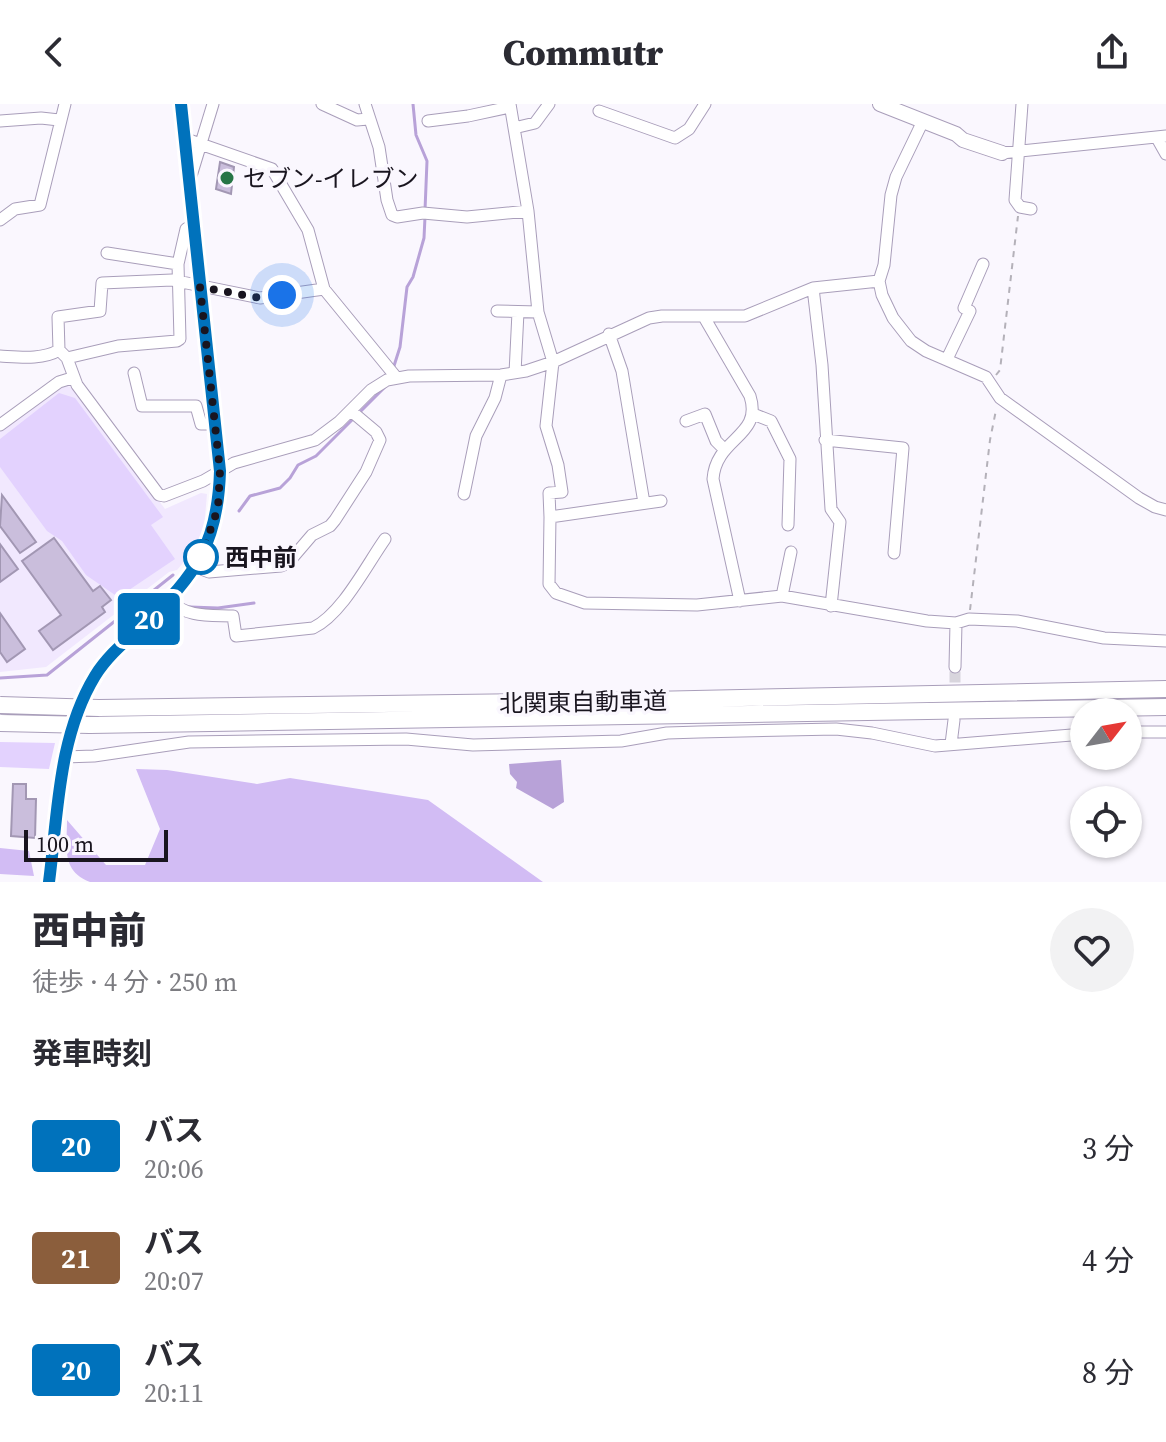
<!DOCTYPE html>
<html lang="ja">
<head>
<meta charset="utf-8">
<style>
  :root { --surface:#fff; --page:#f2f2f3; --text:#2b2b33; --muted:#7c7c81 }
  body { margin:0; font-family:"Source Serif 4","Noto Sans JP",serif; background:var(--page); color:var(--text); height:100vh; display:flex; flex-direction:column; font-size:30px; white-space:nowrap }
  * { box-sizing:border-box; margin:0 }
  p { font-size:26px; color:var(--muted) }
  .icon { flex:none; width:44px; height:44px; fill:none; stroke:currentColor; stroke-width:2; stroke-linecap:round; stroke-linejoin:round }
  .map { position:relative; height:778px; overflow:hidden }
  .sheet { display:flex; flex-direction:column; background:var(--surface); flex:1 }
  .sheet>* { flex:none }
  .badge { padding:0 16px; border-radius:6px; font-size:28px; line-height:52px }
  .needle { width:52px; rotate:59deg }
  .tools { position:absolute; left:1070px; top:594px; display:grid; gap:16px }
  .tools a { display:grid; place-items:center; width:72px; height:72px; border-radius:50%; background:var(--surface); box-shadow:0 2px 6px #0004; font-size:40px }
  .scale { position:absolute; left:24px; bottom:20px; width:144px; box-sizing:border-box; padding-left:8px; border:4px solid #19151f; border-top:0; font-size:22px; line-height:28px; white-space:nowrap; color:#19151f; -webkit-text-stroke:6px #faf7fe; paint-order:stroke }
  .you { position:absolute; width:40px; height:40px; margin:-20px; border:6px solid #fff; border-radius:50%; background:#1a73e8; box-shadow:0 0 0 12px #1a73e833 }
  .map>.badge { position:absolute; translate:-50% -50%; box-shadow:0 0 0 4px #fff }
  h2 { padding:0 32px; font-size:30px; line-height:72px }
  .round { display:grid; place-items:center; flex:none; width:84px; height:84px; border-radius:42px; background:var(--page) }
  .headline { display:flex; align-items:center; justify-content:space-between; height:136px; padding:0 32px }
  h1 { font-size:38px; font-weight:800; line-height:60px }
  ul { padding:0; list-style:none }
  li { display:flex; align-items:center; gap:24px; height:112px; padding:0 32px }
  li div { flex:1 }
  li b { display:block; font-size:30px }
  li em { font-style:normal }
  li .badge { min-width:88px; font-weight:700; text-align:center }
  header { display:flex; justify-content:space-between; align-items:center; height:104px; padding:0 32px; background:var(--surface); font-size:36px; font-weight:800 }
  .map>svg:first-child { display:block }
</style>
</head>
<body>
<header><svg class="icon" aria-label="back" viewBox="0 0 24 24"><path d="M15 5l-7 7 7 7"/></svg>Commutr<svg class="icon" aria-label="share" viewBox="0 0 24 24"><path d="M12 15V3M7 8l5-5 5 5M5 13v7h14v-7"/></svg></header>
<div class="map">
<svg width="1166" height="778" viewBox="0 0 1166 778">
  <rect width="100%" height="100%" fill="#faf7fe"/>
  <path fill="#f1e8fe" d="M 62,280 L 73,284 L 165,405 L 201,389 L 207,390 L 204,424 L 197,442 L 177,466 L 169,468 L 46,563 L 0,568 L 0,326 Z"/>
  <path fill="#e3d2fe" d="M 59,289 L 75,294 L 163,413 L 151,421 L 175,455 L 129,486 L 115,491 L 86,471 L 62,437 L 47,427 L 0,363 L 0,335 Z
    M 0,638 L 55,639 L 49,665 L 0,663 Z"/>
  <path fill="#d2bcf4" d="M 136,665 L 167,666 L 257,680 L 290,674 L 428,696 L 543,778 L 90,778 C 61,767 67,743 67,716 L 106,761 L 145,761 L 160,725 Z
    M 0,744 L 29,747 L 34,772 L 0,770 Z"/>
  <path fill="#b8a2d8" d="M 561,656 L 564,698 L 553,705 L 516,684 L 517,678 L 510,670 L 509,660 Z"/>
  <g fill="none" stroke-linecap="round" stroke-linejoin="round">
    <path stroke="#b8a2d8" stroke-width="3" d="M 413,0 L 416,31 L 427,57 L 425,106
      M 393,265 L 400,243 L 407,183 L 413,173 L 424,134 L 425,113
      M 360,308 L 388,280
      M 239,407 L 250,392 L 280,384 L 290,374 L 298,361 L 316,352 L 355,313
      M 190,503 L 218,504 L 254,499
      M 0,574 L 47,571 L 173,471"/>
  </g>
  <path fill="#cabedc" stroke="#a297b3" stroke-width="2" d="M 220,58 L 234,63 L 231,90 L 216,85 Z
    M 2,391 L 36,438 L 20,449 L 0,422 Z
    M 54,434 L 93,487 L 100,482 L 111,496 L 102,503 L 105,508 L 53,546 L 39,527 L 61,511 L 22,457 Z
    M 0,440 L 18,465 L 0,478 Z
    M 0,509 L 25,545 L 7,558 L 0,548 Z
    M 13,680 L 26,680 L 26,695 L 36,695 L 35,734 L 11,732 Z"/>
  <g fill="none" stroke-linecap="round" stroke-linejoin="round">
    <path stroke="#d8d5dd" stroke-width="11" stroke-dasharray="11 5.5" stroke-linecap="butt" d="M 955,595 L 955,563"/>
    <defs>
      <path id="minor" d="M 322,0 L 357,16 L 368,15
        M 365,0 L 379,43 L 387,96 L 392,111 L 397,113 L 423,109 L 467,113 L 528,107
        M 510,0 L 528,107 L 538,208 L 553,258 L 546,322 L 558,361 L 562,388 L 549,389 L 550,413
        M 1022,0 L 1015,96 L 1020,103 L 1031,105
        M 599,7 L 675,34 L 689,25 L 705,0
        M 0,17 L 41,14 L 59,16
        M 428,17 L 468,12 L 510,3
        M 923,17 L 896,73 L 891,91 L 884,161 L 879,177 L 882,191 L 893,214 L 911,237 L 926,247 L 986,273 L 1000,294 L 1139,394 L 1155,403 L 1166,406
        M 514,24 L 535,19 L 549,0
        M 1157,34 L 1166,50
        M 186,35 L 272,65 L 308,126 L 324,185 L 396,273
        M 1002,49 L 1166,32
        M 191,72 L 213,0
        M 0,116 L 15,105 L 40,101 L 65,0
        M 107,149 L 178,160
        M 813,184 L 822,261 L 831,405 L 840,418 L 831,502
        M 324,185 L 260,194 L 172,176 L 102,179 L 100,207 L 58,213 L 59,246 L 67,254 L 77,281 L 159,391 L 164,392 L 203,377 L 234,359 L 315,336 L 339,318 L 371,286 L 387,276 L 409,272 L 501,271 L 526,267 L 553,258 L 649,214 L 662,212 L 745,212 L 813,184 L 879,177
        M 497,207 L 538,208
        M 704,213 L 750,292 C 763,333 716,333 713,375 L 740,497
        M 609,230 L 622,267 L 644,399
        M 0,252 C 19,253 43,256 59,246
        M 67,254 L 118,242 L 177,237 L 180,235 L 178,160 L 186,125 L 194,120
        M 947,255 L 970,207 L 964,204 L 983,160
        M 134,269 L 142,302 L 196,302 L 201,320 L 215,320
        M 515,269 L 518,208
        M 753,310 L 771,317 L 790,355 L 788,421
        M 686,317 L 705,310 L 716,337 L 724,345
        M 0,321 L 59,278 L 72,274
        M 825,336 L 903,344 L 894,449
        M 464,390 L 476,332 L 495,294 L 501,271
        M 661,397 L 550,413 L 549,480 L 556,489 L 585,499 L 697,501 L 782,492 L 927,517 L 956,519 L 969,515 L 1017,517 L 1104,534 L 1166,537
        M 196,463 L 209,468 L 281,462 L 288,459 L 312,431 L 330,422 L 335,416 L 366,368 L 380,336 L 376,328 L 351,307
        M 782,492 L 791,448
        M 169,496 C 187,514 209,511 233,512 L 236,532 L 313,524 C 342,510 366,462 385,435
        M 955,563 L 956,519
        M 1128,628 L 1166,628
        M 951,640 L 954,616
        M 64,653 L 94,652 L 189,638 L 406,635 L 473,641 L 621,637 L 667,629 L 699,628 L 836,625 L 872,629 L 935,642 L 1084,630
        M 49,778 C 57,709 58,633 95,572 C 108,551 127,535 145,519 C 196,472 219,439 220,367 L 181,0"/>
      <path id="major" d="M 880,0 L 956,30 L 963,36 L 1002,49"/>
      <path id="highway" d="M 99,604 L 603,597 L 1166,585
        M 90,621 L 1166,603"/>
    </defs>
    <use href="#minor" stroke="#a99eba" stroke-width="13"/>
    <use href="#major" stroke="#a99eba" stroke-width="16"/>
    <use href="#highway" stroke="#a99eba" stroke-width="18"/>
    <path stroke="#b4b1b9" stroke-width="2" stroke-dasharray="6 6" stroke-linecap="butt" d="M 996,271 L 1000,266 L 1018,112
      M 970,506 L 990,336 L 996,306"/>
    <use href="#minor" stroke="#fff" stroke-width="11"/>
    <use href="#major" stroke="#fff" stroke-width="14"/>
    <use href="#highway" stroke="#fff" stroke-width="16"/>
    <defs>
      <path id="highway-bridge" d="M 0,601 L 99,604
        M 0,619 L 90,621"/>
    </defs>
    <use href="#highway-bridge" stroke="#a99eba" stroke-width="18" stroke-linecap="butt"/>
    <use href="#highway-bridge" stroke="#fff" stroke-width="16"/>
  </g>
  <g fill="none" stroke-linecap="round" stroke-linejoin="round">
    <defs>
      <path id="line" d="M 49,778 C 58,709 58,633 95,572 C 108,551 127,536 145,519 C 196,471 218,439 220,367 L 181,0"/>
    </defs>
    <use href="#line" stroke="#fff" stroke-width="18"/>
    <use href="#line" stroke="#0072bc" stroke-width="12"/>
    <path stroke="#19151f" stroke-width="8" stroke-dasharray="0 14.4" d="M 201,453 L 218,404 L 220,367 L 200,183 L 260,194 L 282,191"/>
  </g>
  <circle fill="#277646" stroke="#faf7fe" stroke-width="3" cx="227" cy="74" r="8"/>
  <circle fill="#fff" stroke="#0072bc" stroke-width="4" cx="201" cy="453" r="16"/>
  <g text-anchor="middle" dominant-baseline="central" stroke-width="7" stroke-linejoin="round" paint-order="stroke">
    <g font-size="24" fill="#19151f" stroke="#faf7fe" text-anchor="start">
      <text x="243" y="74">セブン-イレブン</text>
    </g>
    <g font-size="24" font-weight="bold" fill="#19151f" stroke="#faf7fe" text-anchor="start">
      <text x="225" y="453">西中前</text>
    </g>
    <g font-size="24" fill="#19151f" stroke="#faf7fe">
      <text transform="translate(583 598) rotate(-1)">北関東自動車道</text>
    </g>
  </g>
</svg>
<div class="tools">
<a><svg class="needle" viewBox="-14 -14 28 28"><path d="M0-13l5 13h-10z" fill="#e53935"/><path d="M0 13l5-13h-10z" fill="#7c7c81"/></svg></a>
<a><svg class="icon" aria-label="locate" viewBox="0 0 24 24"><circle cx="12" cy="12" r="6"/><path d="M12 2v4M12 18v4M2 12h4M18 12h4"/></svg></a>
</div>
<div class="scale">100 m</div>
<div class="you" style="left:282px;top:191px"></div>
<b class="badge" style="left:149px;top:515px;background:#0072bc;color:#fff">20</b>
</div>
<section class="sheet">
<div class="headline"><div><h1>西中前</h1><p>徒歩 · 4 分 · 250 m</p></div><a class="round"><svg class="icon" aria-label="heart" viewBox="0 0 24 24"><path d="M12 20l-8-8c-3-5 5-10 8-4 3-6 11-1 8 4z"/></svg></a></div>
<h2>発車時刻</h2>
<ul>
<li><span class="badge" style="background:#0072bc;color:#fff">20</span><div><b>バス</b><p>20:06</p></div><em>3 分</em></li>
<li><span class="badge" style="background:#8b5e3c;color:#fff">21</span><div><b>バス</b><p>20:07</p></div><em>4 分</em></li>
<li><span class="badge" style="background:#0072bc;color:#fff">20</span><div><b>バス</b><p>20:11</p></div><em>8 分</em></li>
</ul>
</section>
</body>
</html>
